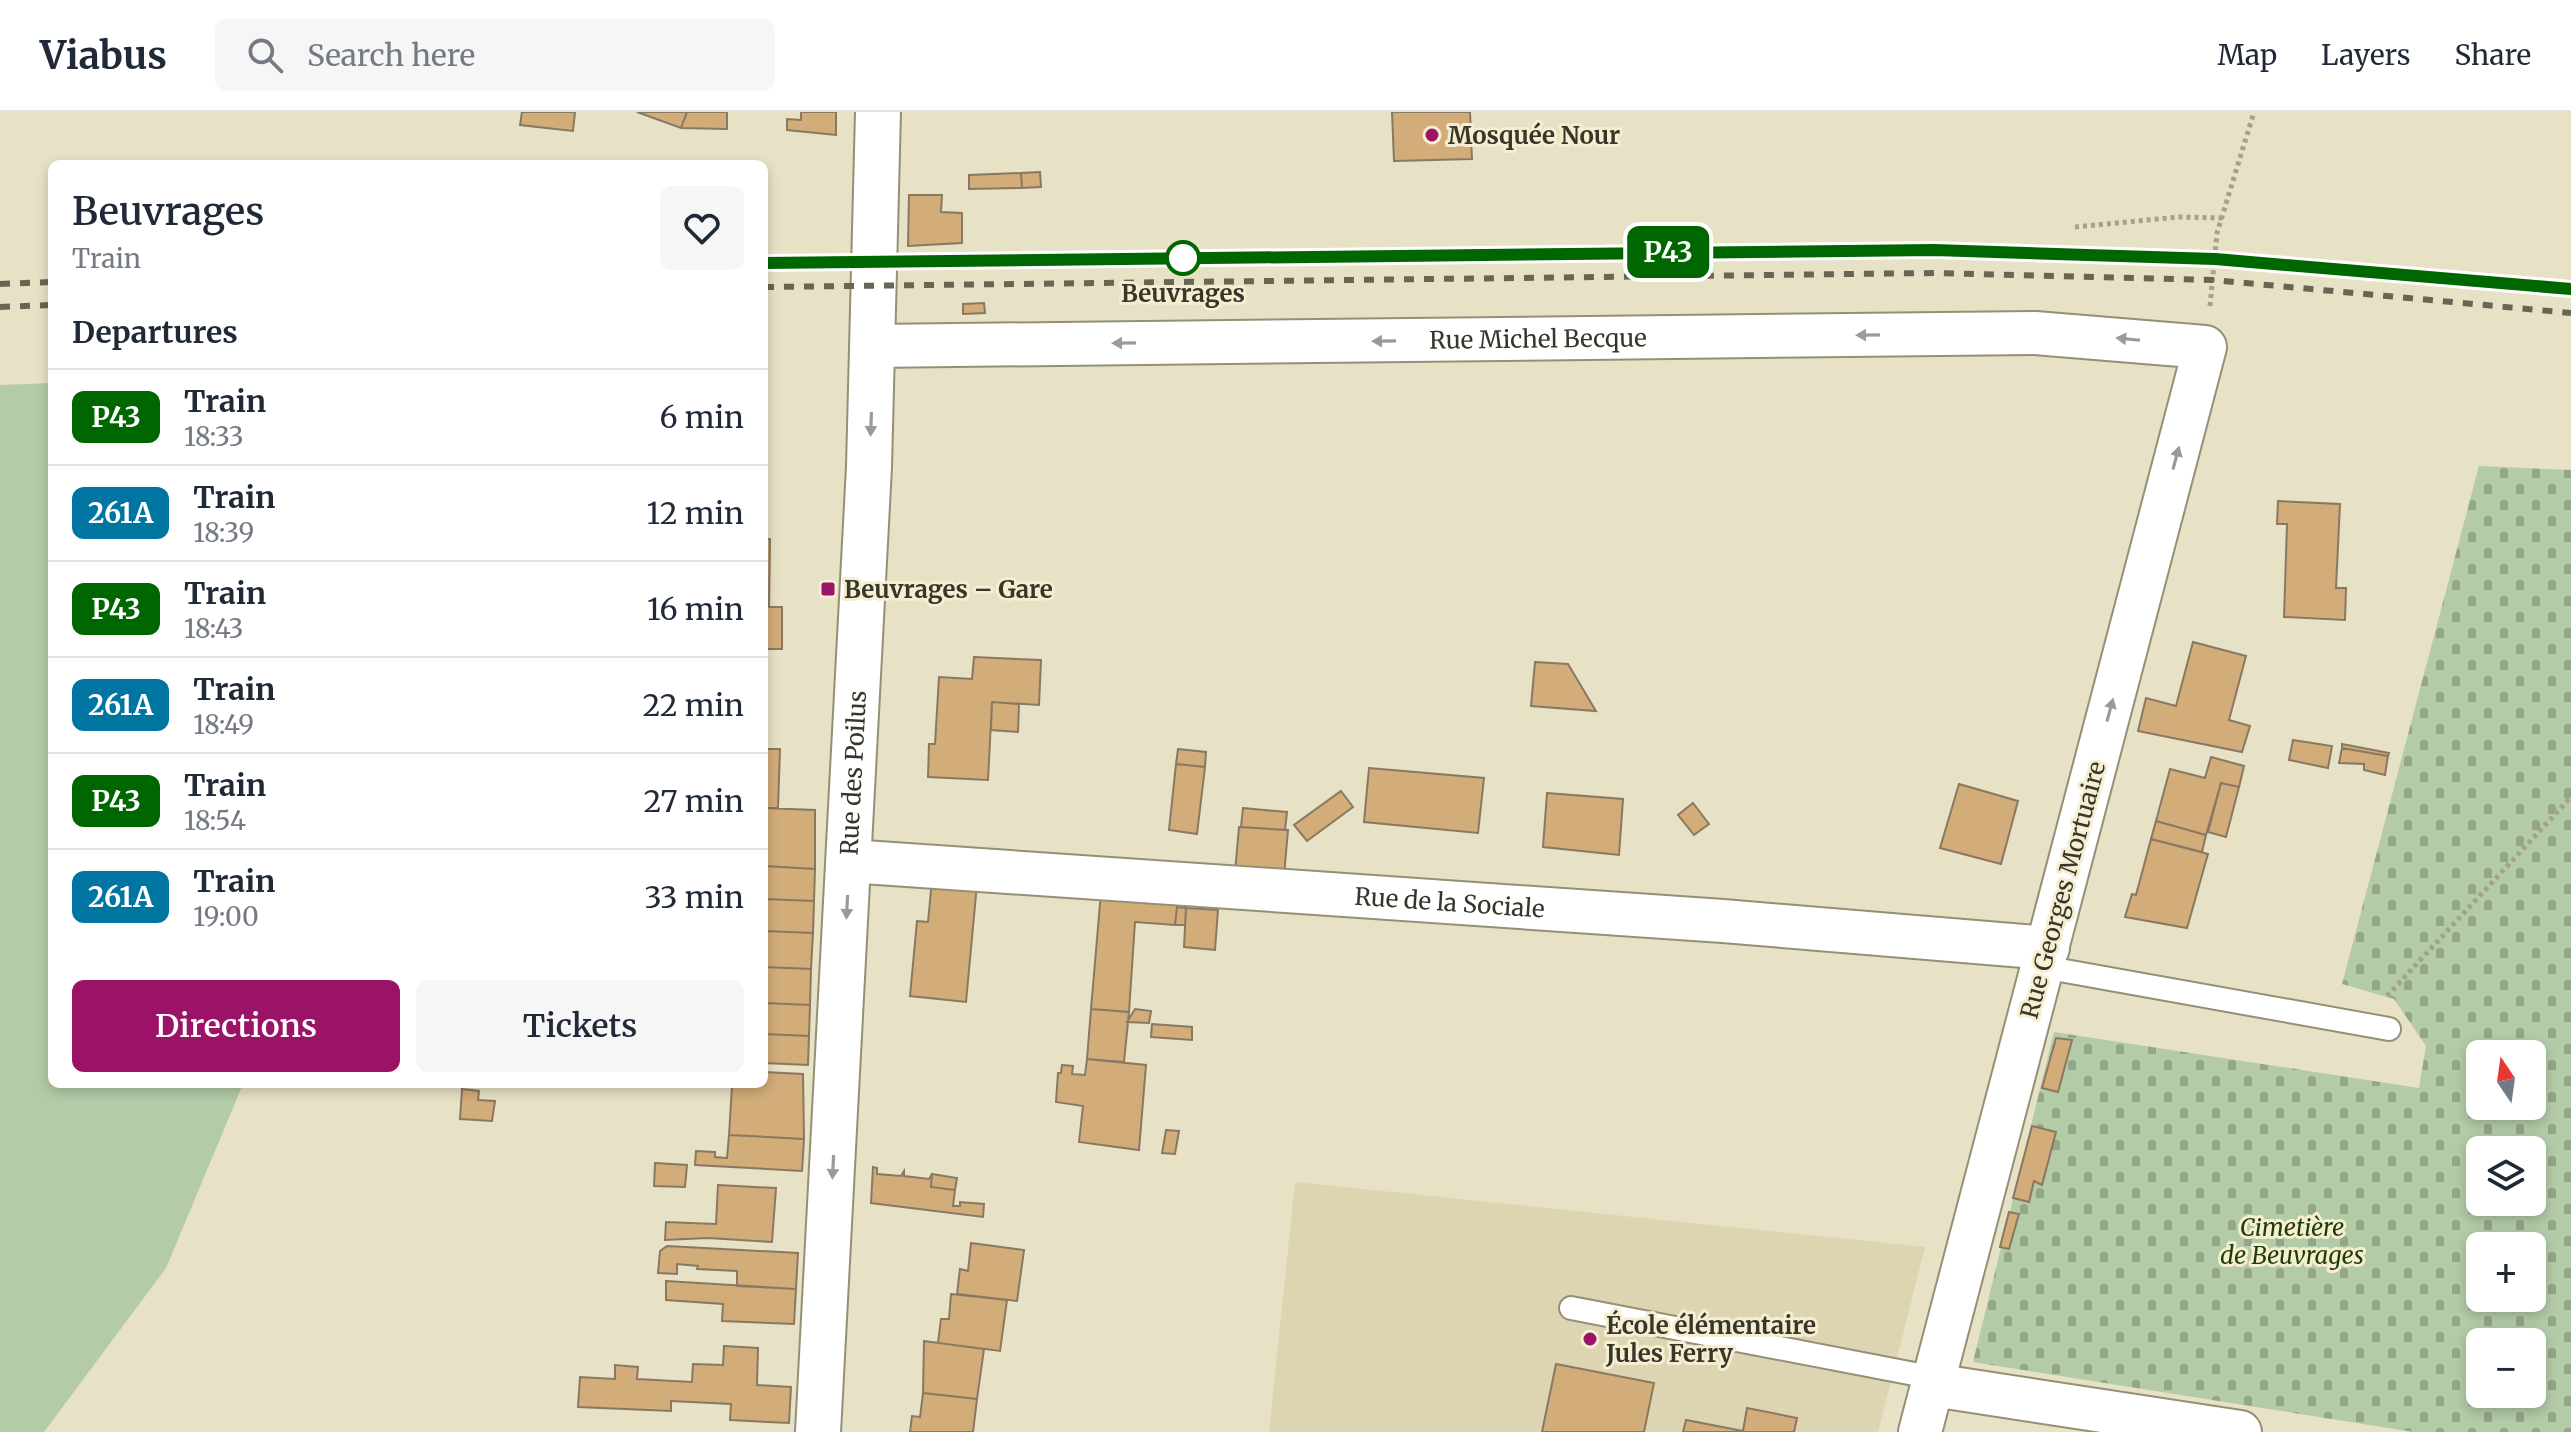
<!DOCTYPE html>
<html lang="en">
<head>
<meta charset="utf-8">
<style>
  :root { --surface:#fff; --page:#f6f6f7; --text:#1f2937; --muted:#747a83; --line:#e0e1e3; --accent:#9b1366 }
  body { margin:0; font-family:Merriweather,serif; background:var(--page); color:var(--text); height:100vh; display:flex; flex-direction:column; font-size:30px; white-space:nowrap }
  * { box-sizing:border-box; margin:0 }
  p { font-size:26px; color:var(--muted) }
  .icon { flex:none; width:44px; height:44px; fill:none; stroke:currentColor; stroke-width:2; stroke-linecap:round; stroke-linejoin:round }
  .map { position:relative; flex:1; overflow:hidden }
  .side { position:absolute; left:48px; top:48px; width:720px; height:928px; display:flex; flex-direction:column; background:var(--surface); border-radius:12px; box-shadow:0 4px 12px #0003 }
  .side>* { flex:none }
  .badge { padding:0 16px; border-radius:12px; font-size:28px; line-height:52px }
  .needle { width:52px; rotate:347deg }
  .fabs { position:absolute; left:2466px; top:928px; display:grid; gap:16px }
  .fabs a { display:grid; place-items:center; width:80px; height:80px; border-radius:12px; background:var(--surface); box-shadow:0 4px 12px #0003; font-size:40px }
  .map>.badge { position:absolute; translate:-50% -50%; box-shadow:0 0 0 4px #fff }
  h2 { padding:0 24px; font-size:30px; line-height:72px }
  .round { display:grid; place-items:center; flex:none; width:84px; height:84px; border-radius:12px; background:var(--page) }
  .overview { display:flex; align-items:center; justify-content:space-between; height:136px; padding:0 24px }
  h1 { font-size:38px; font-weight:600; line-height:60px }
  .action { display:flex; gap:16px; margin-top:auto; padding:16px 24px }
  .action a { flex:1; height:92px; border-radius:12px; background:var(--accent); color:#fff; font-size:32px; font-weight:600; line-height:92px; text-align:center }
  .action a+a { background:var(--page); color:var(--text) }
  ul { padding:0; list-style:none }
  li { display:flex; align-items:center; gap:24px; height:96px; padding:0 24px; border-top:2px solid var(--line) }
  li div { flex:1 }
  li b { display:block; font-size:30px }
  li em { font-style:normal }
  li .badge { min-width:88px; font-weight:700; text-align:center }
  header { display:flex; align-items:center; gap:48px; box-sizing:border-box; height:112px; padding:0 40px; background:var(--surface); border-bottom:2px solid var(--line) }
  header strong { font-size:38px }
  nav { display:flex; gap:44px; margin-inline-start:auto; font-size:28px }
  .search { width:560px; height:72px; background:var(--page); display:flex; align-items:center; gap:20px; box-sizing:border-box; padding:0 28px; border-radius:12px; color:var(--muted); font-size:30px }
  .map>svg:first-child { display:block }
</style>
</head>
<body>
<header>
<strong>Viabus</strong>
<div class="search"><svg class="icon" aria-label="search" viewBox="0 0 24 24"><circle cx="10" cy="10" r="6"/><path d="M15 15l6 6"/></svg>Search here</div>
<nav><a>Map</a><a>Layers</a><a>Share</a></nav>
</header>
<div class="map">
<svg width="2571" height="1320" viewBox="0 0 2571 1320">
  <defs>
    <pattern id="cemetery-stones" width="16" height="16" patternUnits="userSpaceOnUse" patternTransform="scale(2)"><rect width="16" height="16" fill="#b3cba7"/><path d="M2 7V4a2 2 0 0 1 4 0v3zM10 15v-3a2 2 0 0 1 4 0v3z" fill="#93a688"/></pattern>
  </defs>
  <rect width="100%" height="100%" fill="#e7e1c5"/>
  <path fill="#ddd5b1" d="M 1295,1070 L 1925,1135 L 1878,1320 L 1269,1320 Z"/>
  <path fill="#b3cba7" d="M 52,271 L 52,972 L 243,972 L 166,1156 L 44,1320 L 0,1320 L 0,273 Z"/>
  <path fill="url(#cemetery-stones)" fill-rule="evenodd" d="M 2479,354 L 2571,358 L 2571,1320 L 2413,1320 L 1973,1250 L 2054,920 L 2419,976 L 2426,934 L 2394,887 L 2342,872 ZM 2480,942 L 2532,942 L 2532,994 L 2480,994 ZM 2480,1038 L 2532,1038 L 2532,1090 L 2480,1090 ZM 2480,1134 L 2532,1134 L 2532,1186 L 2480,1186 ZM 2480,1230 L 2532,1230 L 2532,1282 L 2480,1282 Z"/>
  <path fill="#d2ac79" stroke="#897862" stroke-width="2" d="M 522,0 L 575,0 L 573,19 L 520,13 Z
    M 637,0 L 687,0 L 681,16 Z
    M 687,0 L 727,0 L 727,17 L 681,16 Z
    M 801,0 L 836,0 L 836,23 L 787,18 L 787,7 L 801,8 Z
    M 1392,0 L 1470,0 L 1472,47 L 1394,49 Z
    M 1040,60 L 1041,75 L 1022,76 L 1021,61 Z
    M 1021,61 L 1022,76 L 969,77 L 969,63 Z
    M 909,83 L 942,83 L 941,100 L 962,101 L 962,131 L 908,134 Z
    M 984,191 L 985,201 L 963,202 L 963,192 Z
    M 2278,389 L 2340,392 L 2336,476 L 2346,476 L 2345,508 L 2284,505 L 2287,412 L 2277,412 Z
    M 764,427 L 770,427 L 769,495 L 782,495 L 782,537 L 764,537 Z
    M 2193,530 L 2246,544 L 2229,608 L 2250,614 L 2242,640 L 2138,619 L 2146,586 L 2176,594 Z
    M 974,545 L 1041,548 L 1039,593 L 992,590 L 988,668 L 928,665 L 929,632 L 935,632 L 939,565 L 972,567 Z
    M 1535,550 L 1568,552 L 1596,599 L 1531,594 Z
    M 992,590 L 1019,592 L 1018,620 L 991,618 Z
    M 2293,628 L 2332,634 L 2328,656 L 2289,648 Z
    M 2342,632 L 2389,641 L 2388,644 L 2342,636 Z
    M 2342,636 L 2388,644 L 2385,663 L 2364,658 L 2364,652 L 2339,651 Z
    M 764,637 L 780,637 L 778,696 L 764,696 Z
    M 1178,637 L 1206,640 L 1205,655 L 1176,652 Z
    M 2211,645 L 2244,654 L 2239,675 L 2221,671 L 2206,723 L 2156,709 L 2170,657 L 2205,666 Z
    M 1176,652 L 1205,655 L 1197,722 L 1169,718 Z
    M 1369,656 L 1484,666 L 1478,721 L 1364,710 Z
    M 2221,671 L 2239,675 L 2226,725 L 2208,720 Z
    M 1959,672 L 2018,689 L 2001,752 L 1940,736 Z
    M 1341,679 L 1353,695 L 1307,729 L 1294,713 Z
    M 1547,681 L 1623,687 L 1619,743 L 1543,735 Z
    M 1693,691 L 1709,712 L 1694,723 L 1678,703 Z
    M 764,696 L 815,698 L 815,757 L 764,754 Z
    M 1243,696 L 1287,700 L 1285,718 L 1241,715 Z
    M 2156,709 L 2206,723 L 2202,740 L 2151,727 Z
    M 1239,715 L 1288,718 L 1284,764 L 1235,760 Z
    M 2151,727 L 2208,742 L 2187,816 L 2125,805 L 2132,782 L 2136,783 Z
    M 764,754 L 815,757 L 814,789 L 764,787 Z
    M 932,768 L 977,772 L 966,890 L 910,884 L 917,809 L 928,810 Z
    M 1101,780 L 1178,786 L 1175,813 L 1135,810 L 1129,900 L 1091,897 Z
    M 764,787 L 814,789 L 813,821 L 764,819 Z
    M 1177,795 L 1186,796 L 1185,813 L 1175,813 Z
    M 1186,796 L 1218,798 L 1215,838 L 1184,835 Z
    M 764,819 L 813,821 L 811,857 L 764,855 Z
    M 764,855 L 811,857 L 810,893 L 764,891 Z
    M 764,891 L 810,893 L 809,924 L 764,922 Z
    M 1091,897 L 1129,900 L 1124,950 L 1087,947 Z
    M 1135,897 L 1151,899 L 1149,911 L 1127,910 Z
    M 1152,912 L 1192,915 L 1192,928 L 1151,925 Z
    M 764,922 L 809,924 L 808,953 L 764,951 Z
    M 2056,926 L 2072,928 L 2058,980 L 2042,976 Z
    M 1087,947 L 1146,953 L 1139,1038 L 1079,1030 L 1083,994 L 1056,990 L 1058,961 L 1061,961 L 1062,953 L 1073,954 L 1072,962 L 1085,963 Z
    M 764,960 L 803,962 L 804,1027 L 729,1023 L 732,974 L 717,972 L 764,972 Z
    M 462,977 L 479,979 L 478,988 L 495,989 L 492,1009 L 460,1007 Z
    M 2032,1014 L 2056,1020 L 2042,1073 L 2034,1069 L 2029,1090 L 2013,1086 Z
    M 1166,1018 L 1179,1019 L 1175,1042 L 1162,1041 Z
    M 729,1023 L 804,1027 L 802,1059 L 695,1053 L 696,1039 L 715,1040 L 715,1045 L 727,1046 Z
    M 655,1051 L 687,1053 L 685,1075 L 654,1074 Z
    M 873,1055 L 877,1056 L 877,1062 L 901,1064 L 904,1059 L 904,1064 L 929,1067 L 932,1062 L 931,1075 L 955,1078 L 953,1094 L 960,1094 L 960,1090 L 984,1092 L 983,1105 L 871,1091 Z
    M 932,1062 L 957,1066 L 955,1078 L 931,1075 Z
    M 718,1073 L 776,1076 L 772,1130 L 708,1126 L 665,1128 L 666,1110 L 716,1112 Z
    M 2009,1100 L 2019,1102 L 2009,1137 L 2000,1135 Z
    M 971,1131 L 1024,1138 L 1017,1189 L 957,1182 L 960,1157 L 968,1159 Z
    M 667,1134 L 798,1141 L 796,1177 L 737,1174 L 737,1159 L 697,1157 L 698,1154 L 677,1152 L 677,1162 L 658,1161 L 660,1139 Z
    M 666,1169 L 796,1177 L 794,1212 L 722,1209 L 723,1192 L 666,1188 Z
    M 951,1182 L 1007,1188 L 1000,1239 L 938,1231 L 941,1207 L 949,1207 Z
    M 924,1229 L 984,1237 L 977,1287 L 923,1281 Z
    M 724,1234 L 758,1236 L 757,1273 L 791,1275 L 789,1311 L 730,1308 L 731,1292 L 671,1289 L 671,1299 L 578,1295 L 580,1265 L 615,1267 L 615,1253 L 638,1255 L 637,1267 L 692,1270 L 693,1252 L 723,1253 Z
    M 1556,1252 L 1654,1271 L 1644,1320 L 1542,1320 Z
    M 923,1281 L 977,1287 L 973,1320 L 910,1320 L 912,1304 L 920,1305 Z
    M 1747,1296 L 1797,1306 L 1794,1320 L 1683,1320 L 1686,1308 L 1743,1319 Z"/>
  <g fill="none" stroke-linecap="round" stroke-linejoin="round">
    <defs>
      <path id="lane" d="M 2043,855 L 2389,917
        M 1571,1196 L 1935,1266"/>
      <g id="street">
        <path id="s1" d="M 872,234 L 2035,221 L 2205,235 L 1920,1320"/>
        <path id="s2" d="M 849,749 L 1723,809 L 2048,836"/>
        <path d="M 1933,1273 L 2240,1320"/>
      </g>
      <g id="secondary">
        <path id="s3" d="M 818,1320 L 869,355 L 878,0"/>
      </g>
    </defs>
    <use href="#lane" stroke="#958f75" stroke-width="26"/>
    <use href="#street" stroke="#958f75" stroke-width="46"/>
    <use href="#secondary" stroke="#958f75" stroke-width="48"/>
    <path stroke="#a5a18b" stroke-width="5" stroke-dasharray="4 4" stroke-linecap="butt" d="M 2075,115 L 2179,105 L 2222,106
      M 2210,194 L 2217,121 L 2254,0
      M 2387,884 L 2571,685"/>
    <use href="#lane" stroke="#fff" stroke-width="22"/>
    <use href="#street" stroke="#fff" stroke-width="42"/>
    <use href="#secondary" stroke="#fff" stroke-width="44"/>
    <path stroke="#686555" stroke-width="6" stroke-dasharray="10 10" stroke-linecap="butt" d="M 764,151 L 2024,139 L 2297,152 L 2571,177
      M 0,172 L 52,170
      M 764,175 L 1935,161 L 2213,168 L 2571,201
      M 0,195 L 52,193"/>
  </g>
  <defs><path id="oneway-solid" d="M-6-.8H1V-3.2L6.5 0L1 3.2V.8H-6Z" transform="scale(2)"/></defs>
  <g fill="#9c9a95">
    <use href="#oneway-solid" transform="translate(1868 223) rotate(179)"/>
    <use href="#oneway-solid" transform="translate(2128 227) rotate(-174)"/>
    <use href="#oneway-solid" transform="translate(1384 229) rotate(179)"/>
    <use href="#oneway-solid" transform="translate(1124 231) rotate(179)"/>
    <use href="#oneway-solid" transform="translate(871 312) rotate(92)"/>
    <use href="#oneway-solid" transform="translate(2176 346) rotate(-75)"/>
    <use href="#oneway-solid" transform="translate(2110 598) rotate(-75)"/>
    <use href="#oneway-solid" transform="translate(847 795) rotate(93)"/>
    <use href="#oneway-solid" transform="translate(833 1055) rotate(93)"/>
  </g>
  <g fill="none" stroke-linecap="round" stroke-linejoin="round">
    <defs>
      <path id="line" d="M 764,151 L 1934,138 L 2215,147 L 2571,177"/>
    </defs>
    <use href="#line" stroke="#fff" stroke-width="18"/>
    <use href="#line" stroke="#060" stroke-width="12"/>
  </g>
  <g fill="#9b1366" stroke="#f5eed1" stroke-width="3">
    <circle cx="1432" cy="23" r="8"/>
    <rect x="820" y="469" width="16" height="16" rx="4"/>
    <circle cx="1590" cy="1227" r="8"/>
  </g>
  <circle fill="#fff" stroke="#060" stroke-width="4" cx="1183" cy="146" r="16"/>
  <g text-anchor="middle" dominant-baseline="central" stroke-width="6" stroke-linejoin="round" paint-order="stroke">
    <g font-size="24" font-weight="bold" fill="#38362b" stroke="#f5eed1" text-anchor="start">
      <text x="1448" y="23">Mosquée Nour</text>
      <text x="844" y="477">Beuvrages – Gare</text>
      <text x="1606" y="1213">École élémentaire<tspan x="1606" dy="28">Jules Ferry</tspan></text>
    </g>
    <g font-size="24" font-weight="bold" fill="#38362b" stroke="#f5eed1">
      <text x="1183" y="181">Beuvrages</text>
    </g>
    <g font-size="24" fill="#38362b" stroke="#f5eed1">
      <text stroke="none"><textPath href="#s1" startOffset="666">Rue Michel Becque</textPath></text>
      <text stroke="none"><textPath href="#s3" startOffset="660">Rue des Poilus</textPath></text>
      <text transform="translate(2063 778) rotate(-75)">Rue Georges Mortuaire</text>
      <text stroke="none"><textPath href="#s2" startOffset="602">Rue de la Sociale</textPath></text>
    </g>
    <g font-size="24" font-style="italic" fill="#1d3d06" stroke="#f5eed1">
      <text x="2292" y="1115">Cimetière<tspan x="2292" dy="28">de Beuvrages</tspan></text>
    </g>
  </g>
</svg>
<div class="fabs">
<a><svg class="needle" viewBox="-14 -14 28 28"><path d="M0-13l5 13h-10z" fill="#e53935"/><path d="M0 13l5-13h-10z" fill="#747a83"/></svg></a>
<a><svg class="icon" aria-label="layers" viewBox="0 0 24 24"><path d="M12 4l9 5-9 5-9-5zM3 14l9 5 9-5"/></svg></a>
<a>+</a>
<a>−</a>
</div>
<b class="badge" style="left:1668px;top:140px;background:#060;color:#fff">P43</b>
<section class="side">
<div class="overview"><div><h1>Beuvrages</h1><p>Train</p></div><a class="round"><svg class="icon" aria-label="heart" viewBox="0 0 24 24"><path d="M12 20l-8-8c-3-5 5-10 8-4 3-6 11-1 8 4z"/></svg></a></div>
<h2>Departures</h2>
<ul>
<li><span class="badge" style="background:#060;color:#fff">P43</span><div><b>Train</b><p>18:33</p></div><em>6 min</em></li>
<li><span class="badge" style="background:#0075a1;color:#fff">261A</span><div><b>Train</b><p>18:39</p></div><em>12 min</em></li>
<li><span class="badge" style="background:#060;color:#fff">P43</span><div><b>Train</b><p>18:43</p></div><em>16 min</em></li>
<li><span class="badge" style="background:#0075a1;color:#fff">261A</span><div><b>Train</b><p>18:49</p></div><em>22 min</em></li>
<li><span class="badge" style="background:#060;color:#fff">P43</span><div><b>Train</b><p>18:54</p></div><em>27 min</em></li>
<li><span class="badge" style="background:#0075a1;color:#fff">261A</span><div><b>Train</b><p>19:00</p></div><em>33 min</em></li>
</ul>
<div class="action"><a>Directions</a><a>Tickets</a></div>
</section>
</div>
</body>
</html>
